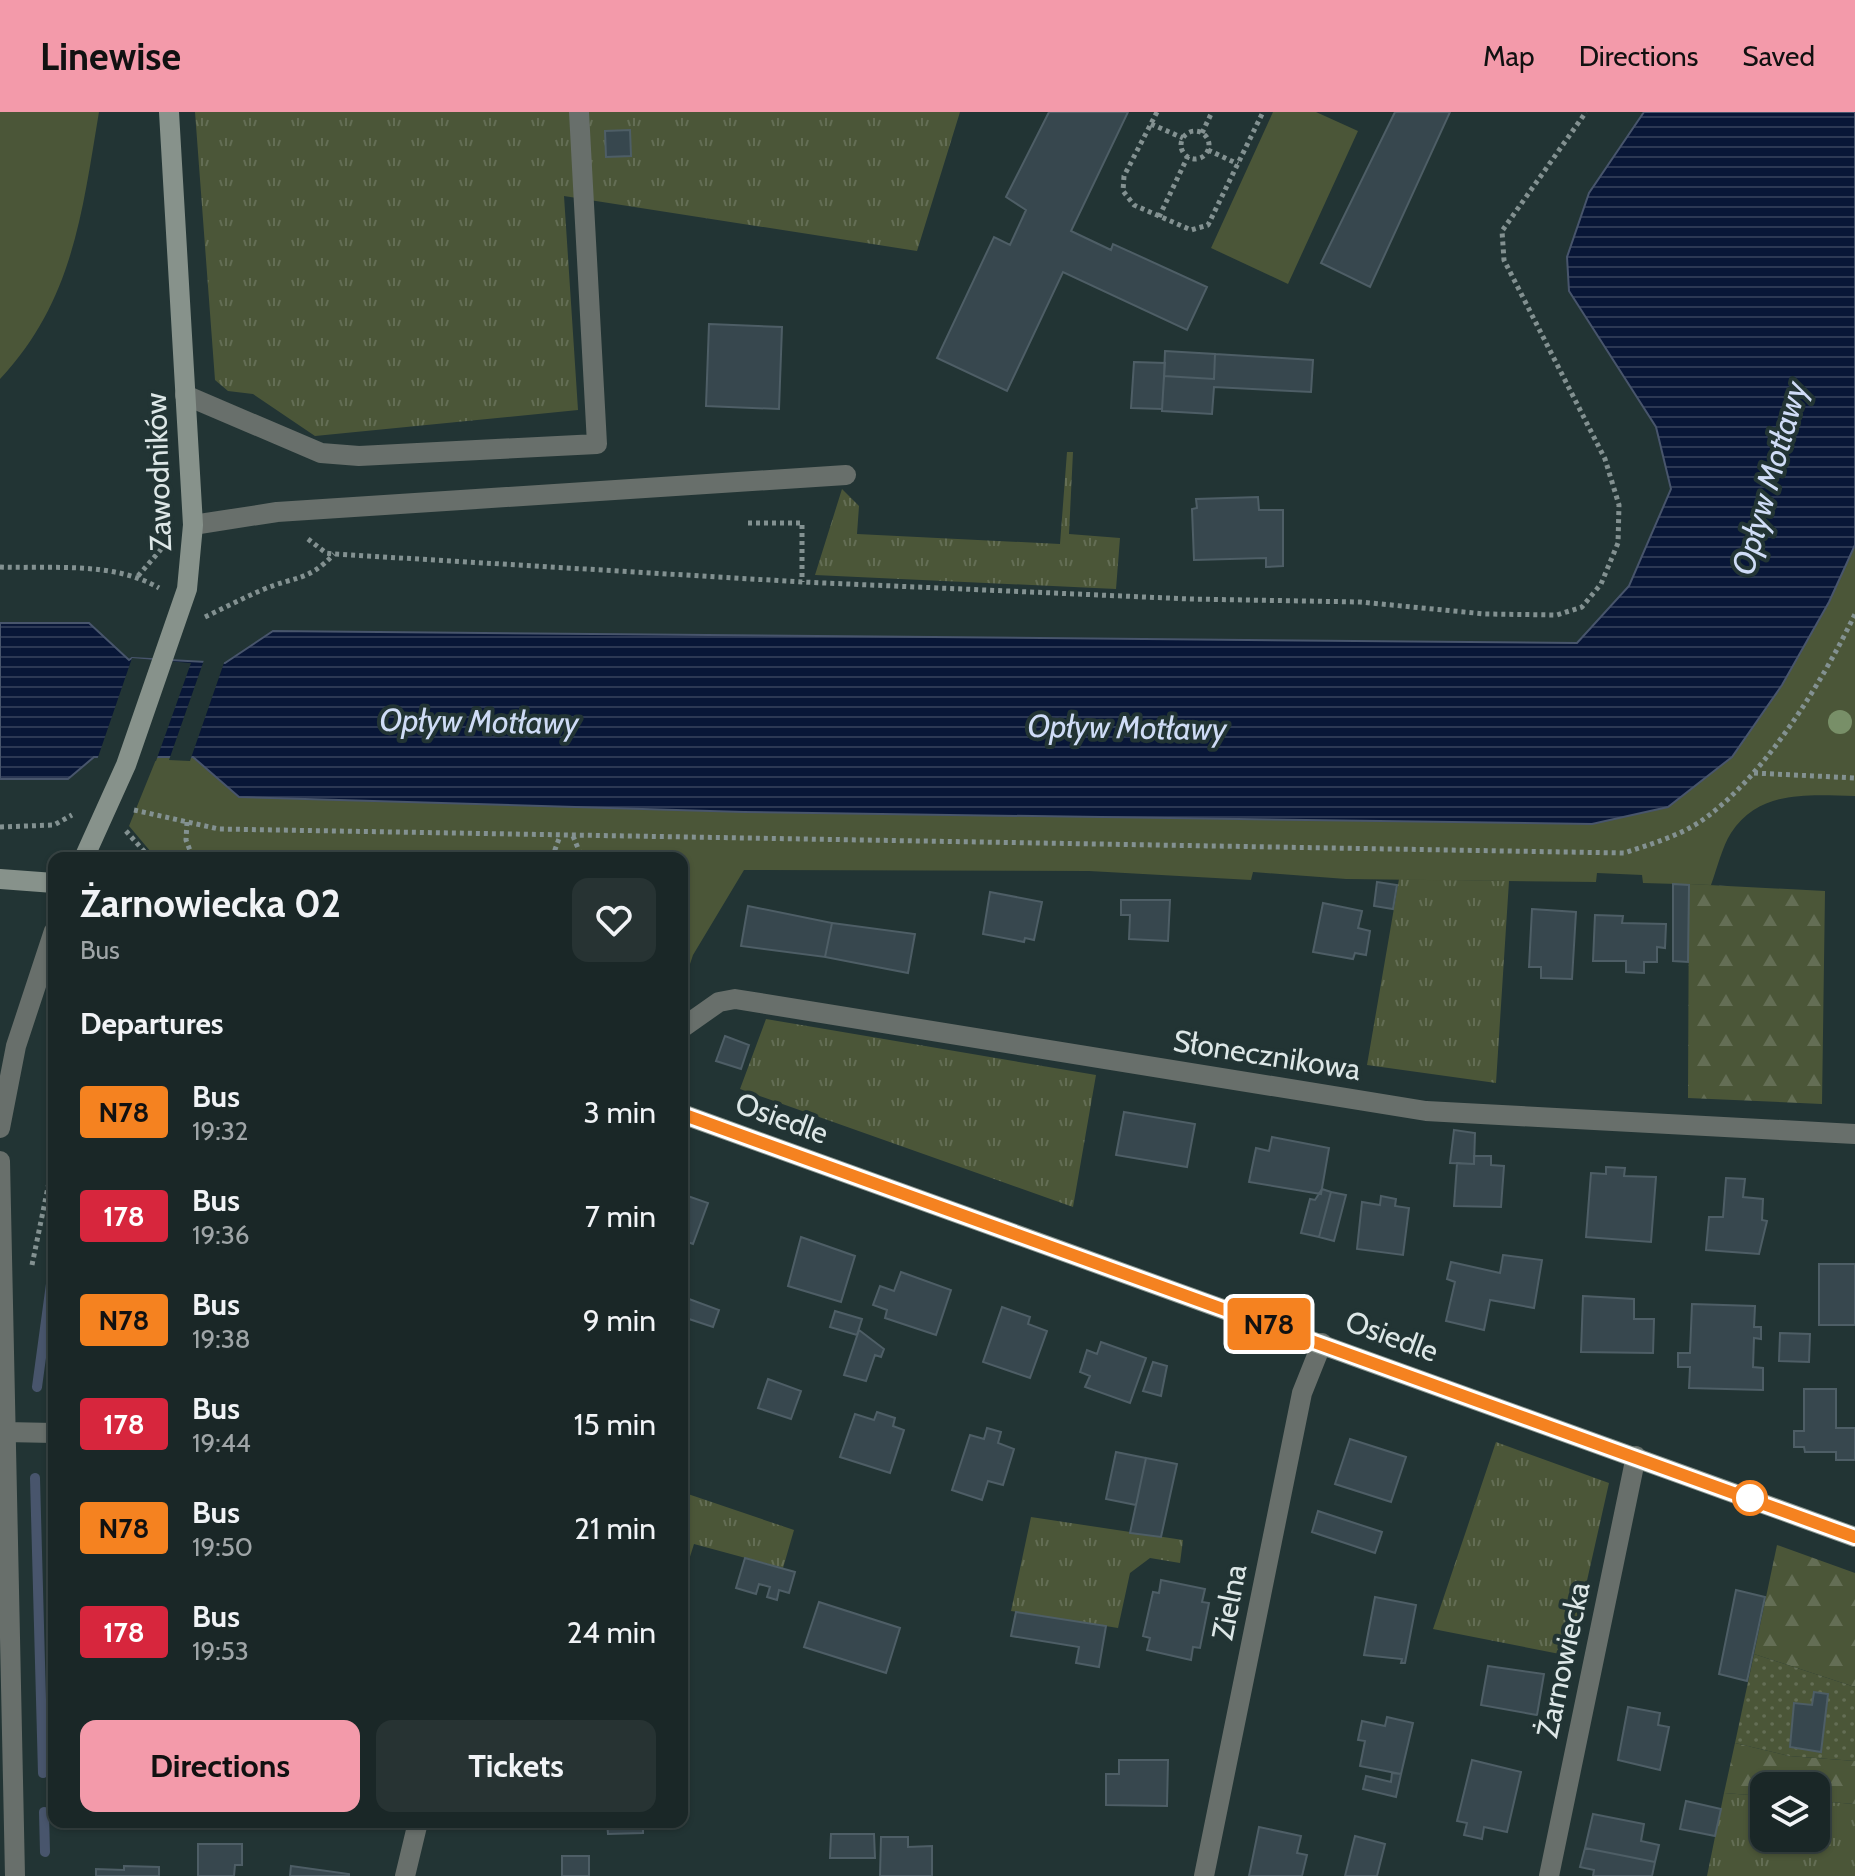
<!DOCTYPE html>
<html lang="en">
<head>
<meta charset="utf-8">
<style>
  :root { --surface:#1a2727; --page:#273333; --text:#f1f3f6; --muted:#9fa5a7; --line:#384444; --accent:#f39aaa }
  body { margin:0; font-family:Cabin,sans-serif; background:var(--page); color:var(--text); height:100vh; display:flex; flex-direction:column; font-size:30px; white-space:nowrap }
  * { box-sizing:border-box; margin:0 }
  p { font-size:26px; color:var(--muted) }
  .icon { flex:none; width:44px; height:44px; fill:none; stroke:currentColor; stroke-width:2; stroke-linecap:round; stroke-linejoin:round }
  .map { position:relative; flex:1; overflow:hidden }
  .details { position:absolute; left:48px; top:740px; width:640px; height:976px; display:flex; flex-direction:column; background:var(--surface); border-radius:16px; box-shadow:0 2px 6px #0004,0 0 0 2px var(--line) }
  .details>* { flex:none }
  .badge { padding:0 16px; border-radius:6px; font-size:28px; line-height:52px }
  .buttons { position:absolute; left:1750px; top:1660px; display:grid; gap:16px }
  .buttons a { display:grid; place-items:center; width:80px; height:80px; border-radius:16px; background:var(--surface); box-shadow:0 2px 6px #0004,0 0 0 2px var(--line); font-size:40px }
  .map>.badge { position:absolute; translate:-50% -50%; box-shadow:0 0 0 4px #fff }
  h2 { padding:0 32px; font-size:30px; line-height:72px }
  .round { display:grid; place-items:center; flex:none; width:84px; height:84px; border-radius:16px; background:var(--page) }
  .head { display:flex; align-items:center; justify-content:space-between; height:136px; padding:0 32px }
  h1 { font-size:38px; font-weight:700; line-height:60px }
  .cta { display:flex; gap:16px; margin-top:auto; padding:16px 32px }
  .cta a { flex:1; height:92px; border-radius:16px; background:var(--accent); color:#111; font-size:32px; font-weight:700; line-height:92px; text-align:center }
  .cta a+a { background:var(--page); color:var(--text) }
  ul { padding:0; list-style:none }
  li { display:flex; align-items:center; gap:24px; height:104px; padding:0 32px }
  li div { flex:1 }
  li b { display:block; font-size:30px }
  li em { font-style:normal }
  li .badge { min-width:88px; font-weight:700; text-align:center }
  header { display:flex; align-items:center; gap:48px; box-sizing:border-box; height:112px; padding:0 40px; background:var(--accent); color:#111 }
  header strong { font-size:38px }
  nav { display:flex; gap:44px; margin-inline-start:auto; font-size:28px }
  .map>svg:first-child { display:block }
</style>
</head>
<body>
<header>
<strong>Linewise</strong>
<nav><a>Map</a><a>Directions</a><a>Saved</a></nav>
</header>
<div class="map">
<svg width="1855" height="1764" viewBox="0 0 1855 1764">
  <defs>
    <pattern id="grass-tufts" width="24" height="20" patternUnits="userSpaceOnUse" patternTransform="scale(2)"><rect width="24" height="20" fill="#4b5638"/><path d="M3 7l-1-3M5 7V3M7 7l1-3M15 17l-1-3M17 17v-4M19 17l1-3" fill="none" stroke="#646e55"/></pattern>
    <pattern id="forest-firs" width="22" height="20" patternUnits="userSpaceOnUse" patternTransform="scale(2)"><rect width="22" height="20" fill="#4b5638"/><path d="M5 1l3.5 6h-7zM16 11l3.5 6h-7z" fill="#646e55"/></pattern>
    <pattern id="garden-dots" width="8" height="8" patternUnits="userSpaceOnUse" patternTransform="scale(2)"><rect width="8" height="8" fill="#4b5638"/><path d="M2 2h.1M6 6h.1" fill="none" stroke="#646e55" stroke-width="1.8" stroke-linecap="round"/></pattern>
    <pattern id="water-rules" width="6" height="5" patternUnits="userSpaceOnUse" patternTransform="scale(2)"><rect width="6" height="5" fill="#081637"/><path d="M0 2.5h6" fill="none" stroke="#2c3854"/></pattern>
  </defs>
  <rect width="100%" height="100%" fill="#223434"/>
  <path fill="url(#grass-tufts)" d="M 195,0 L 960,0 L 917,139 L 564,84 L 578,298 L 315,324 L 253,282 L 228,279 L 215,268 Z
    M 1067,340 L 1073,340 L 1069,422 L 1120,426 L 1116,477 L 815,463 L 842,377 L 859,394 L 857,422 L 1060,432 Z
    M 1399,767 L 1509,769 L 1496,971 L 1367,953 Z
    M 766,907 L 1096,963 L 1073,1095 L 740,977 Z
    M 1496,1330 L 1609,1371 L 1570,1544 L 1433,1517 Z
    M 52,1333 L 54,1333 L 54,1622 L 50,1622 L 47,1343 Z
    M 682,1380 L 794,1418 L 783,1456 L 694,1432 L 682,1470 Z
    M 1031,1405 L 1183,1428 L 1180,1451 L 1150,1446 L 1130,1461 L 1118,1516 L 1011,1499 Z
    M 1724,1681 L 1764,1684 L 1764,1726 L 1816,1726 L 1816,1689 L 1855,1692 L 1855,1764 L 1707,1764 Z"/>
  <path fill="url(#forest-firs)" d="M 1689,772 L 1825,779 L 1822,992 L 1688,986 Z
    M 1777,1433 L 1855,1461 L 1855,1575 L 1754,1542 Z
    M 1735,1631 L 1789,1644 L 1855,1649 L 1855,1692 L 1816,1689 L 1816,1674 L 1764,1674 L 1764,1684 L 1724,1681 Z"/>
  <path fill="#4b5638" d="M 0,0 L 99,0 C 82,101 73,189 0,267 Z
    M 1273,0 L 1316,0 L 1358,19 L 1288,172 L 1211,136 Z
    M 1855,433 L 1855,684 C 1810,683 1760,677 1731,721 C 1722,735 1717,757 1711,773 L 1643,771 L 1642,763 L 1597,761 L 1596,770 L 1346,767 L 1253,760 L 1251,768 L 1089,759 L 744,758 L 693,843 L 682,876 L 682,746 L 156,746 L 129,714 L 157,645 L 193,645 L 239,685 L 744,700 L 1782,573 L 1829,490 Z"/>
  <path fill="url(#garden-dots)" d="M 1754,1542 L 1855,1575 L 1855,1649 L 1789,1644 L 1735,1631 Z"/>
  <path fill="url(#water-rules)" stroke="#48556c" stroke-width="2" d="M 1644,0 L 1855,0 L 1855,433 L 1829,490 L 1782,573 L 1732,645 L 1668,695 L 1592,712 L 744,700 L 239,685 L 193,645 L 94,645 L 68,667 L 0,667 L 0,511 L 89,511 L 129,548 L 132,546 L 225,551 L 273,519 L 1577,531 L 1629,474 L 1671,377 L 1656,315 L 1569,179 L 1567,145 L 1589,81 Z"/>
  <path fill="#223434" d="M 132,546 L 191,551 L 156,649 L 100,649 L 97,648 Z
    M 204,548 L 225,548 L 190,649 L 169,648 Z"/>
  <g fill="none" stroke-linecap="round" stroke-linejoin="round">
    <path stroke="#48556c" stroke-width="10" d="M 37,1275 L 54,1150
      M 35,1366 L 43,1661
      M 44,1700 L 45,1740"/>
  </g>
  <path fill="#37474e" stroke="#4e5e66" stroke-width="2" d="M 1049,0 L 1128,0 L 1071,119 L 1111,138 L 1113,132 L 1207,175 L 1187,218 L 1063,160 L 1007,279 L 937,246 L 994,125 L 1010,133 L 1026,98 L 1006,85 Z
    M 1395,0 L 1450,0 L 1370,175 L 1321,151 Z
    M 630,18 L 631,44 L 606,45 L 605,19 Z
    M 709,212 L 782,215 L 779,297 L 706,294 Z
    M 1165,239 L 1215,242 L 1214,267 L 1164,264 Z
    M 1215,242 L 1313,248 L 1311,280 L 1214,275 L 1212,302 L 1162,299 L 1164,264 L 1214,267 Z
    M 1134,250 L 1165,251 L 1162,297 L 1131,296 Z
    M 1258,385 L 1259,398 L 1283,398 L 1283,454 L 1266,455 L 1266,446 L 1194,448 L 1192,397 L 1197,396 L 1196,387 Z
    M 1377,770 L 1397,773 L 1393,797 L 1374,794 Z
    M 1673,772 L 1689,773 L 1688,850 L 1673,849 Z
    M 990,780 L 1042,790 L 1034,828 L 1025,826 L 1024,830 L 983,822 Z
    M 1121,788 L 1170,788 L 1168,829 L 1129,827 L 1130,803 L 1121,803 Z
    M 1323,791 L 1362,799 L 1358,816 L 1370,819 L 1366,843 L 1355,841 L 1353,847 L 1313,840 Z
    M 748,794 L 832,811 L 825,845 L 741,834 Z
    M 1532,797 L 1576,800 L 1572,867 L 1541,866 L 1541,855 L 1529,855 Z
    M 1595,803 L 1623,804 L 1622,811 L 1666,812 L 1665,836 L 1657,835 L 1657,850 L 1644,850 L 1644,861 L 1626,860 L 1626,849 L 1593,849 Z
    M 832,811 L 915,822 L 908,861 L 825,845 Z
    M 725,924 L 749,933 L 741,957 L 716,949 Z
    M 1124,1000 L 1195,1012 L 1187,1055 L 1116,1043 Z
    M 1454,1018 L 1475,1021 L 1474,1052 L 1450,1051 Z
    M 1272,1025 L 1329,1036 L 1321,1082 L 1249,1070 L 1256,1036 L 1269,1039 Z
    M 1474,1044 L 1491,1044 L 1491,1053 L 1504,1054 L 1501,1095 L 1454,1094 L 1457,1051 L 1474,1052 Z
    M 1606,1055 L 1625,1056 L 1624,1064 L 1656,1065 L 1651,1130 L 1586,1125 L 1591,1061 L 1606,1062 Z
    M 1726,1066 L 1745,1067 L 1743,1085 L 1763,1087 L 1762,1108 L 1767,1109 L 1759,1142 L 1706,1138 L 1709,1105 L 1723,1105 Z
    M 1322,1077 L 1331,1080 L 1319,1125 L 1301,1121 L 1310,1087 L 1315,1088 Z
    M 1331,1080 L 1346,1083 L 1334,1129 L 1319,1125 Z
    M 682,1082 L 708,1091 L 693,1132 L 682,1128 Z
    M 1381,1084 L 1396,1087 L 1395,1094 L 1409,1096 L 1403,1143 L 1357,1137 L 1362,1090 L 1380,1093 Z
    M 801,1125 L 855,1144 L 841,1190 L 788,1174 Z
    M 1503,1143 L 1542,1148 L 1534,1196 L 1490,1188 L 1484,1218 L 1446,1209 L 1455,1170 L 1447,1167 L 1451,1150 L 1500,1161 Z
    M 1819,1152 L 1855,1152 L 1855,1213 L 1819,1213 Z
    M 901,1160 L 951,1178 L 936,1223 L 885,1206 L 887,1198 L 873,1193 L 880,1174 L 894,1179 Z
    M 1583,1184 L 1634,1187 L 1634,1207 L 1654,1207 L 1653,1241 L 1581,1240 Z
    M 689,1187 L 719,1198 L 713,1215 L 683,1205 Z
    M 1692,1192 L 1755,1194 L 1754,1215 L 1761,1215 L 1761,1227 L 1754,1226 L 1753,1255 L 1763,1256 L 1763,1278 L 1689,1276 L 1690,1255 L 1678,1255 L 1678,1241 L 1690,1241 Z
    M 1002,1195 L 1030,1205 L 1028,1212 L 1047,1219 L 1030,1266 L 983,1250 Z
    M 835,1199 L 862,1207 L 857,1223 L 830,1215 Z
    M 859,1218 L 884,1237 L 881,1245 L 875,1243 L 866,1269 L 844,1263 Z
    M 1780,1221 L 1810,1222 L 1809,1250 L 1779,1249 Z
    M 1101,1230 L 1146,1246 L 1130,1291 L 1085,1275 L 1090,1264 L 1080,1260 L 1087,1238 L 1097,1242 Z
    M 1153,1250 L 1167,1254 L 1161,1284 L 1143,1279 Z
    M 768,1267 L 801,1279 L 791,1307 L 758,1296 Z
    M 1804,1277 L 1836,1277 L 1836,1316 L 1855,1316 L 1855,1348 L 1836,1348 L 1836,1340 L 1805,1340 L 1804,1335 L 1794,1335 L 1794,1319 L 1804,1319 Z
    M 877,1300 L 895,1306 L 893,1314 L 904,1318 L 890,1361 L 840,1345 L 855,1302 L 874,1308 Z
    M 987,1316 L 1001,1320 L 998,1331 L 1014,1337 L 1003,1373 L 988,1369 L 982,1388 L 952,1378 L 970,1323 L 984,1327 Z
    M 1350,1327 L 1406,1345 L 1391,1390 L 1335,1372 Z
    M 1116,1340 L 1146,1346 L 1136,1393 L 1106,1387 Z
    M 1146,1346 L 1177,1352 L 1161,1425 L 1130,1421 Z
    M 1318,1399 L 1382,1420 L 1375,1441 L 1312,1420 Z
    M 745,1446 L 795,1460 L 789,1481 L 779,1478 L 777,1488 L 767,1485 L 770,1475 L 759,1472 L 756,1482 L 736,1476 Z
    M 1161,1468 L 1205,1477 L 1202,1490 L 1209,1491 L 1200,1536 L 1193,1535 L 1191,1548 L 1147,1538 L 1150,1526 L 1143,1524 L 1153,1480 L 1159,1481 Z
    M 1736,1478 L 1765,1485 L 1747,1569 L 1719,1562 Z
    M 1375,1485 L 1416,1493 L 1405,1551 L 1401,1551 L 1402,1547 L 1364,1543 Z
    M 819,1490 L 900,1516 L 886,1561 L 804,1535 Z
    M 1016,1500 L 1106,1514 L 1099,1555 L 1076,1551 L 1079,1535 L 1011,1524 Z
    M 1488,1554 L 1544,1562 L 1537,1603 L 1481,1593 Z
    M 1814,1580 L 1828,1582 L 1821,1640 L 1790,1635 L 1794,1591 L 1812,1593 Z
    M 1628,1595 L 1660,1601 L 1658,1613 L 1669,1615 L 1660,1658 L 1618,1648 Z
    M 1387,1605 L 1413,1611 L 1401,1662 L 1360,1654 L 1365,1629 L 1358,1628 L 1362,1609 L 1385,1614 Z
    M 1119,1648 L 1168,1648 L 1167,1694 L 1106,1693 L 1106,1662 L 1119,1662 Z
    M 1472,1648 L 1521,1660 L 1507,1720 L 1484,1715 L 1482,1727 L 1464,1723 L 1467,1711 L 1457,1709 Z
    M 1392,1661 L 1401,1662 L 1396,1685 L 1363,1677 L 1366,1664 L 1391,1670 Z
    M 1686,1689 L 1721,1697 L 1715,1724 L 1680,1717 Z
    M 1593,1702 L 1644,1712 L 1641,1729 L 1659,1733 L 1655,1750 L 1585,1736 Z
    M 607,1710 L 643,1710 L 643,1721 L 608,1722 Z
    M 1259,1715 L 1301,1724 L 1297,1741 L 1307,1743 L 1302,1764 L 1249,1764 Z
    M 831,1722 L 874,1722 L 875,1746 L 830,1746 Z
    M 1355,1724 L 1385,1732 L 1377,1764 L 1345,1764 Z
    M 881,1725 L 908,1725 L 908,1735 L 932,1734 L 932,1764 L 880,1764 Z
    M 198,1732 L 242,1732 L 242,1753 L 235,1753 L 234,1764 L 198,1764 Z
    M 1585,1736 L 1655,1750 L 1652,1764 L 1593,1764 L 1594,1758 L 1580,1755 Z
    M 562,1744 L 589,1744 L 589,1764 L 562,1764 Z
    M 124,1754 L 159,1755 L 159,1764 L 96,1764 L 96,1757 L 124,1758 Z
    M 291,1754 L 349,1762 L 349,1764 L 290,1764 Z"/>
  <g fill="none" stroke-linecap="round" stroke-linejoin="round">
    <path stroke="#839191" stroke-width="5" stroke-dasharray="4 4" stroke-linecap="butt" d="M 1157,0 L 1124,64 L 1123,79 L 1134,93 L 1191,118 L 1208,113 L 1263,0
      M 1151,12 L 1183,26
      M1181 33a14 14 0 1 1 28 0a14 14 0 1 1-28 0Z
      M 1202,21 L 1212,0
      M 1208,38 L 1238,52
      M 1159,105 L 1188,44
      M 748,411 L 802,411 L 802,470
      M 308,427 L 326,441 L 334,442 L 802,470 L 1190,487 L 1360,490 L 1485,502 L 1557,503 L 1582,495 L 1601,472 L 1618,431 L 1619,393 L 1605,347 L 1504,148 L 1502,119 L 1586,0
      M 0,455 C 52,457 113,449 159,476
      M 138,464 L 163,435
      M 205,505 C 224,496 243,486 262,478 C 294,464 308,470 334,442
      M 1754,661 L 1855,666
      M 134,698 L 219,717 L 1624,741 C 1648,733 1676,725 1698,711 C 1762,669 1822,571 1855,502
      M 187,710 L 186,728 L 193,746
      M 0,715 L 54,713 L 72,703
      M 126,719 L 150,746
      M 573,724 L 582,746
      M 552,746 L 560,724
      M 32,1153 L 54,1046"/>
    <path stroke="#686f6b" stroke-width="20" d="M 185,283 L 321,341 L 359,344 L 597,332 L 579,0
      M 193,413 L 277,400 L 846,363"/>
    <path stroke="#686f6b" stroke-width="20" d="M 682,916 L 719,890 L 735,887 L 1426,999 L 1855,1022
      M 0,1016 L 16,934 L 54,819
      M 0,1049 L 15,1764
      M 5,1320 L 54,1321
      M 405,1764 L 418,1710
      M 1204,1764 L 1302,1281 L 1322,1231
      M 1549,1764 L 1636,1344"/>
    <path stroke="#87928b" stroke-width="20" d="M 84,746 L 126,653 L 187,477 L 193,413 L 169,0
      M 0,767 L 54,771
      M 682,1002 L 1855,1425"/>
  </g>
  <circle fill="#788f68" cx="1840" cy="610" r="12"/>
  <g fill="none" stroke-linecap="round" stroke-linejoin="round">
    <defs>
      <path id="line" d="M 682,1002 L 1855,1425"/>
    </defs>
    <use href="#line" stroke="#fff" stroke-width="18"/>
    <use href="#line" stroke="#f58220" stroke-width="12"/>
  </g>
  <circle fill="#fff" stroke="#f58220" stroke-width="4" cx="1750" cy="1386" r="16"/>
  <g text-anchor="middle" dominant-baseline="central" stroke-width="8" stroke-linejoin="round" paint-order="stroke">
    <g font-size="30" fill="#dde7e7" stroke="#223434">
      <text transform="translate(158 360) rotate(-92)">Zawodników</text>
      <text transform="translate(1267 943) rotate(9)">Słonecznikowa</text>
      <text transform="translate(782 1006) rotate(20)">Osiedle</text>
      <text transform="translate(1392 1224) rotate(20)">Osiedle</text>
      <text transform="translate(1229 1490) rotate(-79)">Zielna</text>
      <text transform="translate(1563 1548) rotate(-78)">Żarnowiecka</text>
    </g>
    <g font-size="32" font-style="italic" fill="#cfdcf6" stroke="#223434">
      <text transform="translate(1769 366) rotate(-74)">Opływ Motławy</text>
      <text transform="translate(479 609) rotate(1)">Opływ Motławy</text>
      <text transform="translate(1127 615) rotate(1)">Opływ Motławy</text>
    </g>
  </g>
</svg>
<div class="buttons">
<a><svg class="icon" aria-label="layers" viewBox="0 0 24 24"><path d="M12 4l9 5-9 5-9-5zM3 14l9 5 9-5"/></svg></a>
</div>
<b class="badge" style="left:1269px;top:1212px;background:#f58220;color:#111">N78</b>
<section class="details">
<div class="head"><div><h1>Żarnowiecka 02</h1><p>Bus</p></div><a class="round"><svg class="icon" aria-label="heart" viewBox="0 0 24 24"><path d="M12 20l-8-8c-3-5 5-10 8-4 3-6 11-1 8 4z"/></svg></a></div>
<h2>Departures</h2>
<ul>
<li><span class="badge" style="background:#f58220;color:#111">N78</span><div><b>Bus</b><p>19:32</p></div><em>3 min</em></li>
<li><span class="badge" style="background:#d7263d;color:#fff">178</span><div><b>Bus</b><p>19:36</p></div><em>7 min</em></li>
<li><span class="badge" style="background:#f58220;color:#111">N78</span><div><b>Bus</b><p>19:38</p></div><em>9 min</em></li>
<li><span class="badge" style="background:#d7263d;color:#fff">178</span><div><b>Bus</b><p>19:44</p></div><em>15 min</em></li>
<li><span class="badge" style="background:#f58220;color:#111">N78</span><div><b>Bus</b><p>19:50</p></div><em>21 min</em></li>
<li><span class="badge" style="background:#d7263d;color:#fff">178</span><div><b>Bus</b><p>19:53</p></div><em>24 min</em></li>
</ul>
<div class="cta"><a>Directions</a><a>Tickets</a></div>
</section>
</div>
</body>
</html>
